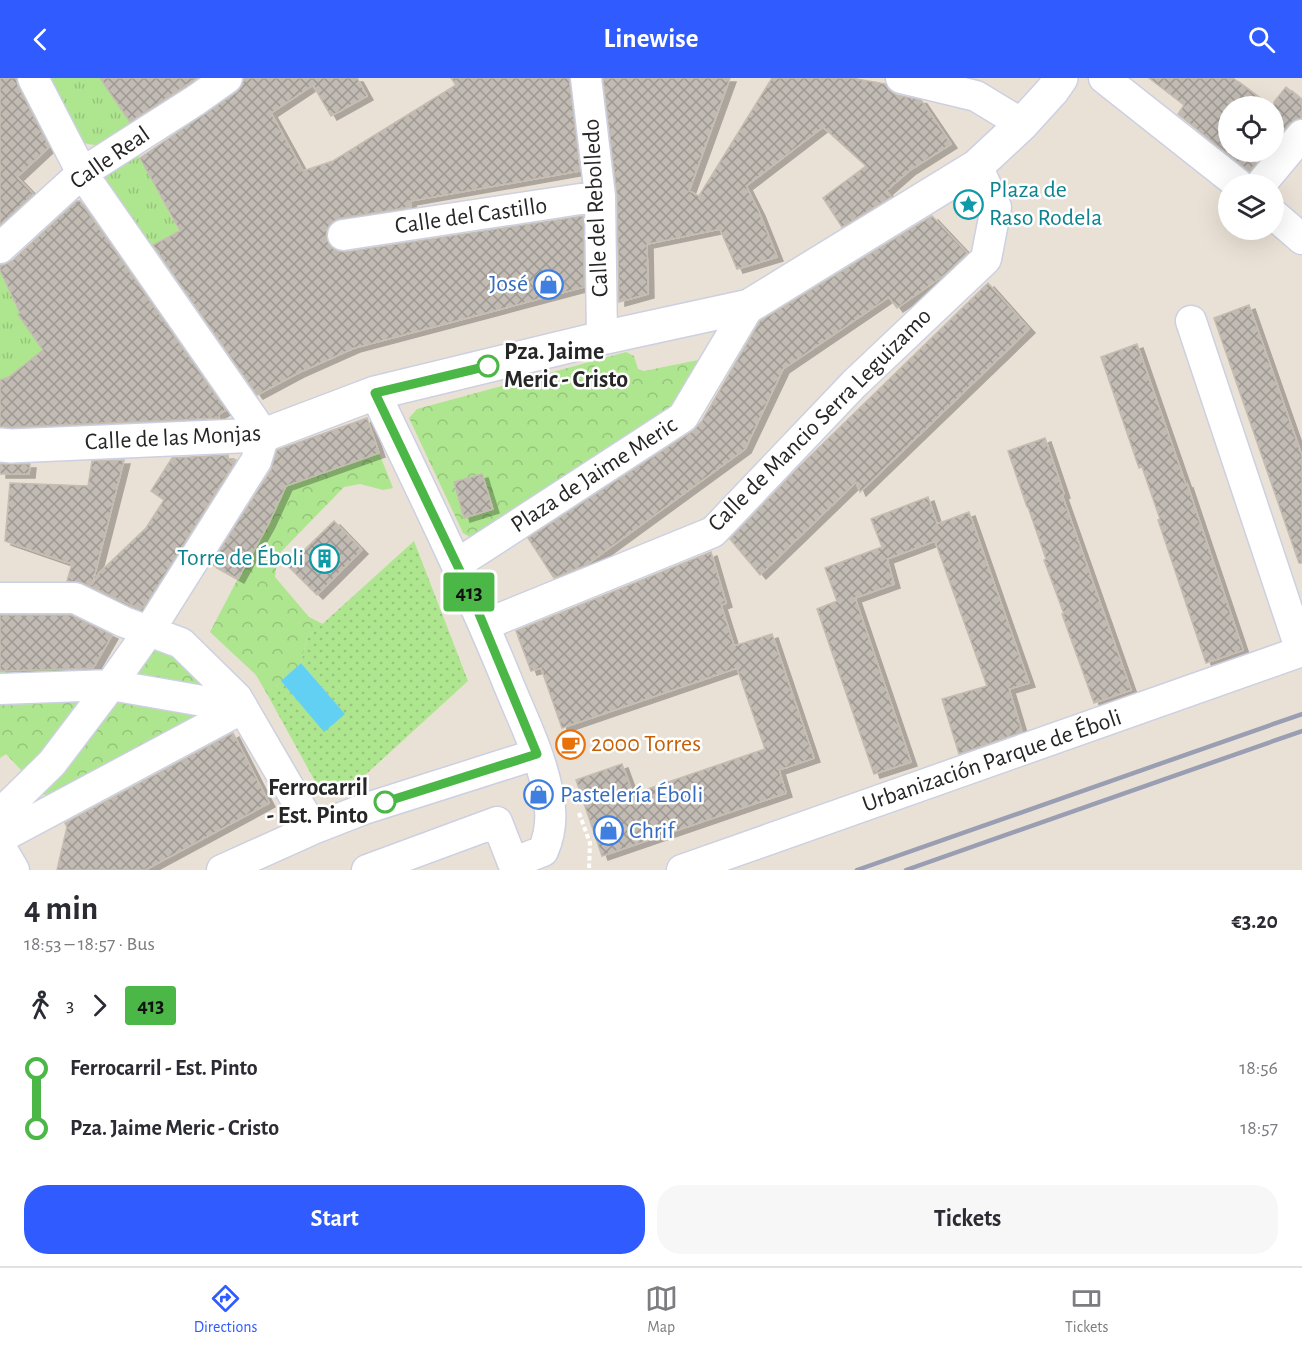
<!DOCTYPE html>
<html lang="en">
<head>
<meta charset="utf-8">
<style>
  :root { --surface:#fff; --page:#f7f7f7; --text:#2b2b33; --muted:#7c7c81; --line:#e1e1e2; --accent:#2f5bff }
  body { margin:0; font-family:"Alegreya Sans",sans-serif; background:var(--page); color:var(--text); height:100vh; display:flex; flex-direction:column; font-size:22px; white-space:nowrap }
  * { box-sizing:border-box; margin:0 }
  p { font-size:20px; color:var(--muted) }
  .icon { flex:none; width:33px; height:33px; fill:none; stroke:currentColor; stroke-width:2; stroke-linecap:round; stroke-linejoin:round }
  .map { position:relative; height:792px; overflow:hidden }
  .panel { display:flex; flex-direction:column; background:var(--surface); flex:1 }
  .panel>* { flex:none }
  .badge { padding:0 12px; border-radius:4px; font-size:21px; line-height:39px }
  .fabs { position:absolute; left:1218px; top:18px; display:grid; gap:12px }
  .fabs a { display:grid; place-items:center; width:66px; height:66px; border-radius:50%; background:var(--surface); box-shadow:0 6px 24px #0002; font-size:30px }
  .map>.badge { position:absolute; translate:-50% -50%; box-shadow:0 0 0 3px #fff }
  .legs { display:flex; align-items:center; gap:9px; height:66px; padding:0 24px; font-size:20px }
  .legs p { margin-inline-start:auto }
  .summary { display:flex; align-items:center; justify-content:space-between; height:102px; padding:0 24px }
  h1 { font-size:33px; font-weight:600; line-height:45px }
  .primary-button { display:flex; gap:12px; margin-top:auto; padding:12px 24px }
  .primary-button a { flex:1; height:69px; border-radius:24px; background:var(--accent); color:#fff; font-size:24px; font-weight:600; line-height:69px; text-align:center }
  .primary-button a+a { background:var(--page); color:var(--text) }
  ul { padding:0 24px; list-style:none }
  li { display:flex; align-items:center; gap:21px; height:60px; font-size:22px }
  li i { display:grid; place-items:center; width:9px; height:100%; margin:0 8px; background:currentColor }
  li i::after { content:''; width:15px; height:15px; margin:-8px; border:4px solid; border-radius:50%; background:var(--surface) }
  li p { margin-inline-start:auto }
  li:first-child i { background:linear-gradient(#0000 50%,currentColor 0) }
  li:last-child i { background:linear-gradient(currentColor 50%,#0000 0) }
  header { display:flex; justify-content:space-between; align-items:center; height:78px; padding:0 24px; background:var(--accent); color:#fff; font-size:27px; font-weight:600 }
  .tabs { display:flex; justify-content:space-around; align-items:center; height:84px; border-top:2px solid var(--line); background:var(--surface); font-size:16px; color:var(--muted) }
  .tabs a { display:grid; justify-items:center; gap:3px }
  .tabs .on { color:var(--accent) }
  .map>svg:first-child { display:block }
</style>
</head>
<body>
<header><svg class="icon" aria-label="back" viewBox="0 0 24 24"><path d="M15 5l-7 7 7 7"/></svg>Linewise<svg class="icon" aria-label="search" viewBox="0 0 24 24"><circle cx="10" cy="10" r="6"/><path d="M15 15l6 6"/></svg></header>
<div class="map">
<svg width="1302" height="792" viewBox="0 0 1302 792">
  <defs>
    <pattern id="grass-tufts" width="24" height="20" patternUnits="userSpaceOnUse" patternTransform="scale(1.5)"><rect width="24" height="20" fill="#aee58f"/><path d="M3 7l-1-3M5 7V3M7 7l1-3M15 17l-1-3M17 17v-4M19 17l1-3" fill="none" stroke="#96c47b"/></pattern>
    <pattern id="park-crowns" width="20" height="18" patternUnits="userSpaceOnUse" patternTransform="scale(1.5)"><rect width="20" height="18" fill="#aee58f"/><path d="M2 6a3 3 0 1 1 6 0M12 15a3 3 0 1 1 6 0" fill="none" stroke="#96c47b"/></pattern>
    <pattern id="garden-dots" width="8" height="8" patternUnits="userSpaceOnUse" patternTransform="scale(1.5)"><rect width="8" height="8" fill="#aee58f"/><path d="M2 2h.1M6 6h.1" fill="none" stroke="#96c47b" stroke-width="1.8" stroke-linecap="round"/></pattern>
    <pattern id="building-cross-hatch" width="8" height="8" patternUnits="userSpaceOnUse" patternTransform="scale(1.5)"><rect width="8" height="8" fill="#c1bbb4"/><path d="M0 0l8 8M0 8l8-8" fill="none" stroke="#9d9892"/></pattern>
    <filter id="shadow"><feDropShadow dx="6" dy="4" stdDeviation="0" flood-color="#0004"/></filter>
  </defs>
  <rect width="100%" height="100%" fill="#eae1d6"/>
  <path fill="url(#grass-tufts)" d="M 51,0 L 100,0 L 134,49 L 100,68 L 83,65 L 42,5 Z
    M 135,71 L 179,153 L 141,173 L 96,99 Z
    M 0,192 L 16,228 L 43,272 L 14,313 L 15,352 L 0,359 Z"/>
  <path fill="url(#park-crowns)" d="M 626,274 L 634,278 L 638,291 L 644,293 L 703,281 L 677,334 L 473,461 L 463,455 L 409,340 L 417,331 Z
    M 379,375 L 393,410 L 383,412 L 360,406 L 344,409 L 278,477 L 275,499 L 309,539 L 323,546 L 307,560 L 301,585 L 267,616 L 256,597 L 210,554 L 286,408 Z
    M 133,558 L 175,573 L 227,627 L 50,723 L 6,676 L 0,680 L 0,593 L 64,592 L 93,612 Z"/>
  <path fill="url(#garden-dots)" d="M 414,463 L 468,603 L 364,698 L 321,714 L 267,616 L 281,603 L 324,653 L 344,635 L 301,585 L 307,560 Z"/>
  <path fill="#62d0f3" d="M 301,585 L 345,636 L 324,654 L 281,603 Z"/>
  <path fill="url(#building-cross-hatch)" stroke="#c5bdb1" stroke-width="1.5" filter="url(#shadow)" d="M 0,0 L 16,0 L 18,8 L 49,69 L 17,99 L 33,116 L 0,147 Z
    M 100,0 L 197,0 L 130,44 Z
    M 244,0 L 357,0 L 367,18 L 331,38 L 313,7 L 271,35 L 303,93 L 333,83 L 456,7 L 451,0 L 569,0 L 580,93 L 410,123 L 411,129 L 340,140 L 332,144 L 327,151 L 326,159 L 330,168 L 337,173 L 346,174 L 583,138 L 584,209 L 354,270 L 298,295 L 257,317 L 153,167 L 180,153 L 140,80 L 237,14 L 242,8 Z
    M 603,0 L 730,0 L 689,113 L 699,118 L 772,0 L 851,0 L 885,6 L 889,12 L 896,17 L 921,22 L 951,66 L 910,92 L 886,113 L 891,119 L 842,149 L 823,120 L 866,88 L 823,49 L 746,108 L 759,134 L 777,179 L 737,191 L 720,151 L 647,166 L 648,216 L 619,224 L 617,116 Z
    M 1149,0 L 1233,0 L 1270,28 L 1228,28 L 1228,74 L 1240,74 L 1256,85 L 1249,93 L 1178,36 L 1184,27 Z
    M 1286,9 L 1302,22 L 1302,40 L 1296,41 L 1289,46 L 1274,64 L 1274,24 Z
    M 77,123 L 80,123 L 226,332 L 219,336 L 219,340 L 11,349 L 0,349 L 0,302 L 9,299 L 43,272 L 18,236 L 20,235 L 0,192 L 0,187 L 4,187 L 12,183 Z
    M 932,138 L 967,175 L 944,197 L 897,230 L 889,219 L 783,291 L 745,371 L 586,487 L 554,500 L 528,460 L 693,353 L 702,343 L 760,243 Z
    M 988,205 L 1029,251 L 860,414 L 856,404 L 760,497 L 730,461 L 798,390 Z
    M 1249,227 L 1302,378 L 1302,485 L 1299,485 L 1214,240 Z
    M 1137,266 L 1186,407 L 1187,406 L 1243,572 L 1206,585 L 1158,442 L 1160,441 L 1142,389 L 1139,390 L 1101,279 Z
    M 367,340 L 379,375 L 286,408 L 269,445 L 238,501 L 211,486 L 271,392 L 277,372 Z
    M 1045,360 L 1064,416 L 1062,417 L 1131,612 L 1094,625 L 1062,536 L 1064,536 L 1044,482 L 1046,481 L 1028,429 L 1027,429 L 1008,373 Z
    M 228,377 L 229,383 L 236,382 L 147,525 L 140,531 L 83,505 L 67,503 L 72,486 L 5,463 L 10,405 L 88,408 L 92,383 L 124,382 L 92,507 L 100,494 L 146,450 L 164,422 L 151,413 L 172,380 Z
    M 0,386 L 30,386 L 29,396 L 0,396 Z
    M 482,396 L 493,431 L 464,440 L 454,404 Z
    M 928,419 L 937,446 L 969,434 L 1029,605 L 1009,611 L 1022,654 L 959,676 L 942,621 L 987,608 L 935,463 L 887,481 L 894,506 L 855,520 L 911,684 L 874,696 L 817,531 L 837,523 L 825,490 L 882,469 L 871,441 Z
    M 334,443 L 362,472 L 317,517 L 288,488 Z
    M 711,474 L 726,525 L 721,527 L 734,568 L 772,556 L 814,680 L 779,692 L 786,715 L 602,778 L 576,702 L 622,686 L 633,716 L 765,671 L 737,590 L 562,650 L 541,590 L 531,593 L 516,553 Z
    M 0,537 L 71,537 L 112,557 L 93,590 L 0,593 Z
    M 233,655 L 269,725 L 145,792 L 57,792 L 67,749 L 65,745 Z"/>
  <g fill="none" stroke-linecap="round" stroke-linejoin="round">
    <defs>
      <path id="street" d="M 586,0 L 600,118 L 602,260
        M 901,0 L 976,18 L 1022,46
        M 1104,0 L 1238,106
        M 1261,106 L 1302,57
        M 1274,137 L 1302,161
        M 343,157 L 600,118
        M 0,170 L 82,95 L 196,22 L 227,0
        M 1191,243 L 1301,573
        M 457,486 L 683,339 L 749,228
        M 0,520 L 75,520 L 124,544 L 181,565 L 237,620 L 313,751
        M 484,547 L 713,454 L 854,306 L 986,181 L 996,129 L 977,88
        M 0,611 L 111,607 L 243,630
        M 0,736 L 52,685 L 102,619 L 149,553 L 256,383 L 264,357 L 82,95 L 33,0
        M 0,760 L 243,630
        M 0,768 L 14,792
        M 222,792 L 313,751 L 364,731 L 537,676
        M 367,792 L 497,744 L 513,785 L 543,773 C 551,755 552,735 548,716 C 541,676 521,638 506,600 C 466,503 420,409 375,315
        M 682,792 L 1302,573"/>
      <path id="secondary" d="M 0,367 L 11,368 L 264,357 L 375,315 L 602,260 L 749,228 L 977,88 L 1022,46 L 1052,13 L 1061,0"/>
    </defs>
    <use href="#street" stroke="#ccd0e1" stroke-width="33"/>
    <use href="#secondary" stroke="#ccd0e1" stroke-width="36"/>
    <path stroke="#fff" stroke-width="4" stroke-dasharray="4.5 3" stroke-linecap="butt" d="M 579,735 L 590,765 L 589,792"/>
    <use href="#street" stroke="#fff" stroke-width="30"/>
    <use href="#secondary" stroke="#fff" stroke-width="33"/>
    <path stroke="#9a9eb2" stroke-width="4.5" d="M 857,792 L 1302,636
      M 906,792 L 1302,653"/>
  </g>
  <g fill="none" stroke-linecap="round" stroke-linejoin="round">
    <defs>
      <path id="line-1" d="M 385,724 L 537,676 L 470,514 L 375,315 L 488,288"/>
    </defs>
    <use href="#line-1" stroke="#fff" stroke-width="14"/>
    <use href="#line-1" stroke="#4ab747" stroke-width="9"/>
  </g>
  <defs>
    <symbol id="sight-ring" viewBox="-11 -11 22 22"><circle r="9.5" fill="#fff" stroke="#0f9aa8" stroke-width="1.5"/><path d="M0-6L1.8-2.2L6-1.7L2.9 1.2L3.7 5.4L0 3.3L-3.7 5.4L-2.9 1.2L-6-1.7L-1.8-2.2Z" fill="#0f9aa8"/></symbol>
    <symbol id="shop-ring" viewBox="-11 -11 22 22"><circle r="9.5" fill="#fff" stroke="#3f7fe0" stroke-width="1.5"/><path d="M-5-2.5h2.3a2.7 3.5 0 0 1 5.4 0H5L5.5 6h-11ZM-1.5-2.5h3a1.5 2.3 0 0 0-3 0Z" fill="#3f7fe0"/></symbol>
    <symbol id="building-ring" viewBox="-11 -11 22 22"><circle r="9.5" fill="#fff" stroke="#0f9aa8" stroke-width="1.5"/><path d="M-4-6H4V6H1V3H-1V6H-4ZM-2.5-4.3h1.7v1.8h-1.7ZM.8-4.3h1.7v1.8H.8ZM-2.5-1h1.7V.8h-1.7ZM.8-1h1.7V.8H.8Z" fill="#0f9aa8"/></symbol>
    <symbol id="cafe-ring" viewBox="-11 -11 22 22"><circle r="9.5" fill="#fff" stroke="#e8710a" stroke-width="1.5"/><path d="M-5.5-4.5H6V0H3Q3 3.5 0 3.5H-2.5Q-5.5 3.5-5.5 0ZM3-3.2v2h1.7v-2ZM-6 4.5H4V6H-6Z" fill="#e8710a"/></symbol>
  </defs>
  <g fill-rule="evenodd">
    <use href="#sight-ring" x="952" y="110" width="33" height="33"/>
    <use href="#shop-ring" x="532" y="190" width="33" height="33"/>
    <use href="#building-ring" x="308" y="464" width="33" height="33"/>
    <use href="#cafe-ring" x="554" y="650" width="33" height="33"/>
    <use href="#shop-ring" x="522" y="700" width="33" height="33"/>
    <use href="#shop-ring" x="592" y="736" width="33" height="33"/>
  </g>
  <g fill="#fff" stroke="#4ab747" stroke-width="3">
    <circle cx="488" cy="288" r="10"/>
    <circle cx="385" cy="724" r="10"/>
  </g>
  <g text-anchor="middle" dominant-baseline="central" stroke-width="5" stroke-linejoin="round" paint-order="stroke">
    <g font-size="24" fill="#262626" stroke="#fff">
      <text transform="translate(110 80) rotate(-35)">Calle Real</text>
      <text transform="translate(596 130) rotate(-93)">Calle del Rebolledo</text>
      <text transform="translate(471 138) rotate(-8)">Calle del Castillo</text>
      <text transform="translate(820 342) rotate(-45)">Calle de Mancio Serra Leguizamo</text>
      <text transform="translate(173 360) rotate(-3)">Calle de las Monjas</text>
      <text transform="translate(594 397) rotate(-33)">Plaza de Jaime Meric</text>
      <text transform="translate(992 683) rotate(-19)">Urbanización Parque de Éboli</text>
    </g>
    <g font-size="24" fill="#0d838f" stroke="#fff" text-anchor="start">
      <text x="989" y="112">Plaza de<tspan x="989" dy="28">Raso Rodela</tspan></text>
      <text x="304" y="480" text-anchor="end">Torre de Éboli</text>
    </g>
    <g font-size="24" fill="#366cbe" stroke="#fff" text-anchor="start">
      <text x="528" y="206" text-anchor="end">José</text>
      <text x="560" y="717">Pastelería Éboli</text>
      <text x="629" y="753">Chrif</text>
    </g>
    <g font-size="24" font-weight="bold" fill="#262626" stroke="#fff" text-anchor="start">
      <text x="504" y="274">Pza. Jaime<tspan x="504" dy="28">Meric - Cristo</tspan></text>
      <text x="368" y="710" text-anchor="end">Ferrocarril<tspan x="368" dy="28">- Est. Pinto</tspan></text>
    </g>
    <g font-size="24" fill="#c56008" stroke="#fff" text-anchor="start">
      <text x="591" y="666">2000 Torres</text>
    </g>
  </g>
</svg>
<div class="fabs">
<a><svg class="icon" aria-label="locate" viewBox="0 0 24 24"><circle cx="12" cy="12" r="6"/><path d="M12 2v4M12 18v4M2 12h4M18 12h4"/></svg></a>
<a><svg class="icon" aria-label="layers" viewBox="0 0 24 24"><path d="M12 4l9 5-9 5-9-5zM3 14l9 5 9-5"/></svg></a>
</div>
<b class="badge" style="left:469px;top:514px;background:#4ab747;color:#111">413</b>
</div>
<section class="panel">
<div class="summary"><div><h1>4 min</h1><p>18:53 – 18:57 · Bus</p></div><b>€3.20</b></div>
<div class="legs"><svg class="icon" aria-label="walk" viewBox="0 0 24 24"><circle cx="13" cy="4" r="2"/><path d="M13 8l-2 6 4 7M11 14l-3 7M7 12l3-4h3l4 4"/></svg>3<svg class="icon" aria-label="forward" viewBox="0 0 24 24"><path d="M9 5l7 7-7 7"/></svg><b class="badge" style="background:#4ab747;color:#111">413</b></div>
<ul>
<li><i style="color:#4ab747"></i><b>Ferrocarril - Est. Pinto</b><p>18:56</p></li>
<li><i style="color:#4ab747"></i><b>Pza. Jaime Meric - Cristo</b><p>18:57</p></li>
</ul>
<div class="primary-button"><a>Start</a><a>Tickets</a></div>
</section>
<nav class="tabs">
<a class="on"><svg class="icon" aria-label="directions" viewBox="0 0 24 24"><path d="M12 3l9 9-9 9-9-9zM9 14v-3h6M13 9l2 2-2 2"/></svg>Directions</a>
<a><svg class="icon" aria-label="map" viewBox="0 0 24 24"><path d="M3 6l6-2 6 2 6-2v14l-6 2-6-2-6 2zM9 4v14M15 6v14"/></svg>Map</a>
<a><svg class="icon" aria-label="tickets" viewBox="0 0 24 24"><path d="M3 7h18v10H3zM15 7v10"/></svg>Tickets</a>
</nav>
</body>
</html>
